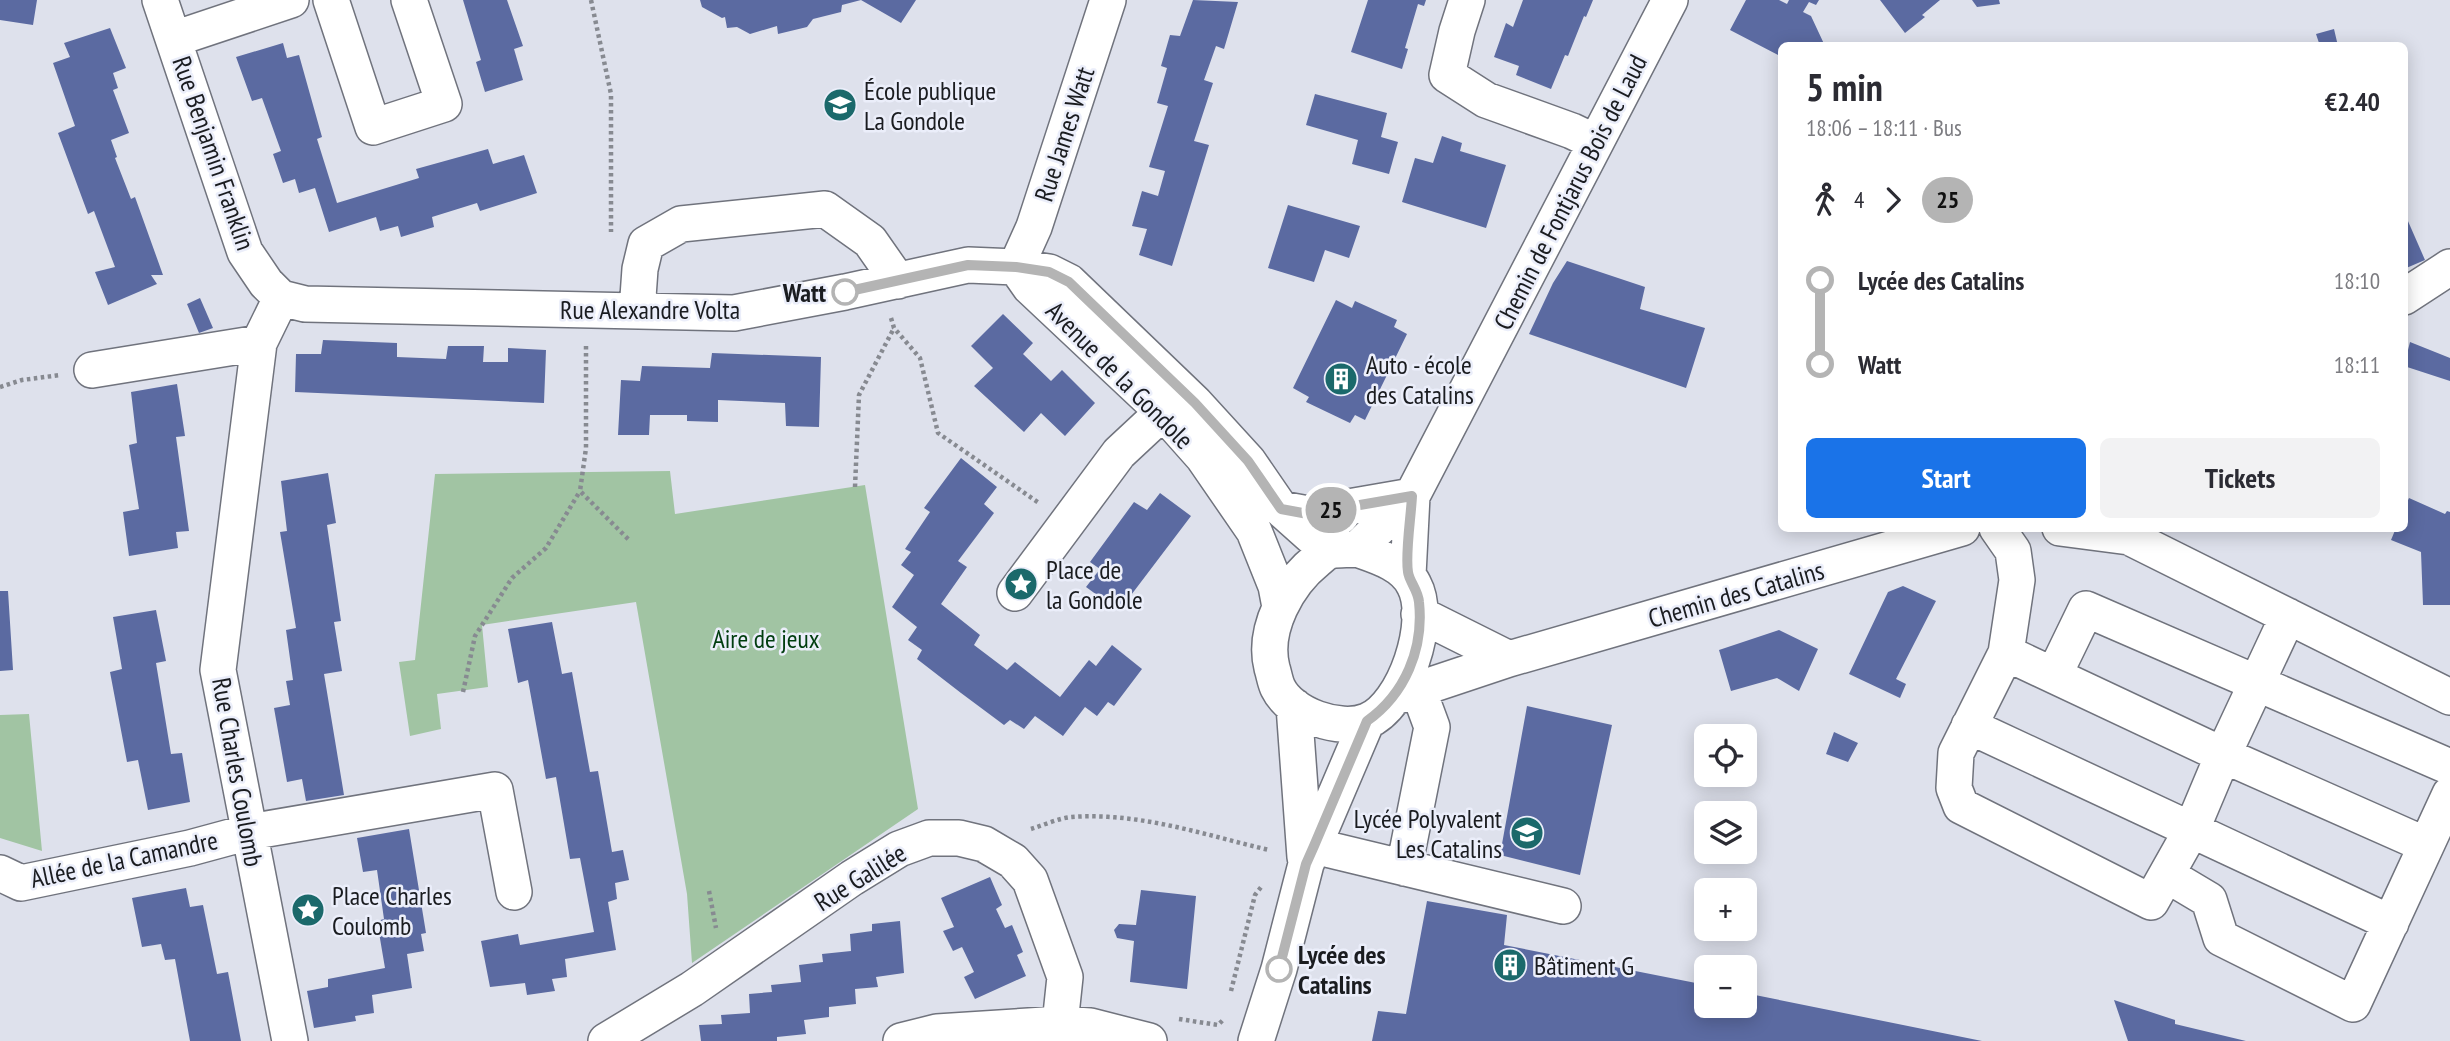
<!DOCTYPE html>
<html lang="en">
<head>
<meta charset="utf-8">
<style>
  :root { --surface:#fff; --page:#f2f2f3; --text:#2b2b33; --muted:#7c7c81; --accent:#1a73e8 }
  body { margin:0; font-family:"PT Sans Narrow",sans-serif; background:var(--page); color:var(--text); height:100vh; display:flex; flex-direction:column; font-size:26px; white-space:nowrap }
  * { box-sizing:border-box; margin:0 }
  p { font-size:23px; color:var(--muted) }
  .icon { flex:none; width:38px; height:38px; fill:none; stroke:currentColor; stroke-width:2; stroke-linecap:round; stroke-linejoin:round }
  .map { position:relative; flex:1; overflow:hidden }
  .sheet { position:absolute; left:1778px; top:42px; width:630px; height:490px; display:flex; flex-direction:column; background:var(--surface); border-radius:10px; box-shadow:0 4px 18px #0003 }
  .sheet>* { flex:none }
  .badge { padding:0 14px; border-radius:23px; font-size:24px; line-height:46px }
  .buttons { position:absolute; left:1694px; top:724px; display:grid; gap:14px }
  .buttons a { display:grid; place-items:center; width:63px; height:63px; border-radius:10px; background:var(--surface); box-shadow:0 4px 18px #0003; font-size:35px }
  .map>.badge { position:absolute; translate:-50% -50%; box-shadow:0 0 0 4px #fff }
  .legs { display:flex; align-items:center; gap:10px; height:77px; padding:0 28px; font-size:23px }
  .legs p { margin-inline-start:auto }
  .headline { display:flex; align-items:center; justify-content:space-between; height:119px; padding:0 28px }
  h1 { font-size:38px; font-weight:800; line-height:52px }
  .action { display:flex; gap:14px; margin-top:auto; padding:14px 28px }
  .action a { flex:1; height:80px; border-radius:10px; background:var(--accent); color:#fff; font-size:28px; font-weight:800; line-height:80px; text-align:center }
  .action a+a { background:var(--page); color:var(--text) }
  ul { padding:0 28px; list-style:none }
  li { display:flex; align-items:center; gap:24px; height:84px; font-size:26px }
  li i { display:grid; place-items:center; width:10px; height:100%; margin:0 9px; background:currentColor }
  li i::after { content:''; width:18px; height:18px; margin:-9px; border:5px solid; border-radius:50%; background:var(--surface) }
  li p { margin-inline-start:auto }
  li:first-child i { background:linear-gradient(#0000 50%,currentColor 0) }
  li:last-child i { background:linear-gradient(currentColor 50%,#0000 0) }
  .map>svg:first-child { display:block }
</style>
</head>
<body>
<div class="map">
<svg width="2450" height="1041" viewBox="0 0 2450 1041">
  <rect width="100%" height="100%" fill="#dee1ec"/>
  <path fill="#a1c4a3" d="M 670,471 L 675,514 L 865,485 L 918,809 L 692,963 L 687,894 L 636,602 L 482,625 L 488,687 L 437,694 L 441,729 L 410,736 L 399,662 L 415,660 L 435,474 Z
    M 29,714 L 42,851 L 0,838 L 0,715 Z"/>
  <path fill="#5b6aa1" d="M 0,0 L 37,0 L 33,25 L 0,20 Z
    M 463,0 L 507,0 L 523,46 L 514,49 L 523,80 L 485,92 L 476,62 L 481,60 Z
    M 700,0 L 916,0 L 901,23 L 861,0 L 842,5 L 841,12 L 813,19 L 807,27 L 778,34 L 777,26 L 750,34 L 737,27 L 727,28 L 725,17 L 722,18 L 702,7 Z
    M 1193,0 L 1238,2 L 1224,49 L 1216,46 L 1204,80 L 1213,83 L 1194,141 L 1209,145 L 1172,266 L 1139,255 L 1147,229 L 1132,226 L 1142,191 L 1158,196 L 1165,171 L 1149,167 L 1168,106 L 1157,103 L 1167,68 L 1161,66 L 1170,35 L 1180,36 Z
    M 1368,0 L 1426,0 L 1424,6 L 1418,4 L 1405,48 L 1408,49 L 1402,69 L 1351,52 Z
    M 1523,0 L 1593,0 L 1586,17 L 1584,16 L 1568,56 L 1565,55 L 1551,89 L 1516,75 L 1519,66 L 1494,57 L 1506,23 L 1513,27 Z
    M 1746,0 L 1779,0 L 1787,4 L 1789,0 L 1819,0 L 1816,5 L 1809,2 L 1803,12 L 1811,16 L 1825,46 L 1782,46 L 1782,57 L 1730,30 Z
    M 1880,0 L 1940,0 L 1922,15 L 1925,17 L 1905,33 Z
    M 1972,0 L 1999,0 L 2000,4 L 1977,7 Z
    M 110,28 L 126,68 L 113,73 L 118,88 L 113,90 L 129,133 L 111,140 L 117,157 L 115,158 L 131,199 L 135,197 L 163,275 L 151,275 L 157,284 L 108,305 L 95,272 L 115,267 L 94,211 L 88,214 L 58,133 L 75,126 L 53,63 L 70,57 L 64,43 Z
    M 2334,29 L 2338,46 L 2320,46 L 2316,34 Z
    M 283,43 L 287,58 L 299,55 L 322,137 L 317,139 L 337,203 L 419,178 L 416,169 L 488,149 L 493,164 L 524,155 L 537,193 L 480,211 L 477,203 L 432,217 L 434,227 L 401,237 L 398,226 L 380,231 L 376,217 L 329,232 L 315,188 L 299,193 L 295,179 L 283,183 L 273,154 L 281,151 L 262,98 L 252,101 L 236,57 Z
    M 1315,94 L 1387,113 L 1381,137 L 1398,142 L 1389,174 L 1352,164 L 1358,140 L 1306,125 Z
    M 1442,136 L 1462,143 L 1460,151 L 1506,165 L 1486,228 L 1402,202 L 1415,158 L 1433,163 Z
    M 1288,205 L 1360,226 L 1349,258 L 1325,250 L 1314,282 L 1268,268 Z
    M 2404,212 L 2425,260 L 2404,269 Z
    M 1567,261 L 1645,287 L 1640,309 L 1705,328 L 1686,388 L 1529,334 L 1553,283 Z
    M 200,298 L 213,328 L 199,333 L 187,304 Z
    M 1336,300 L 1352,308 L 1355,301 L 1397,320 L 1394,327 L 1407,334 L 1365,420 L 1355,415 L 1350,423 L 1306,402 L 1309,397 L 1293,388 Z
    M 1003,314 L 1033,343 L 1023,354 L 1051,381 L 1062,370 L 1095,403 L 1065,436 L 1041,413 L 1024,432 L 974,386 L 993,368 L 971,346 Z
    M 323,340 L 397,343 L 397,357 L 446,359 L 448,346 L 484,346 L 483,362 L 508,362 L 508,348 L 546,350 L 544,403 L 295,392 L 296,354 L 321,354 Z
    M 2410,342 L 2450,358 L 2450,381 L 2404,366 Z
    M 712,353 L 821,357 L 819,427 L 786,426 L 785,403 L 718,400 L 718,422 L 687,421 L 687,415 L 650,415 L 649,435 L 618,435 L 621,380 L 640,381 L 642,366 L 710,368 Z
    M 177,384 L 185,436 L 176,437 L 189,531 L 176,532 L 178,548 L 129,556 L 123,512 L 139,509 L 129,445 L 137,443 L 131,392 Z
    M 961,458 L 997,487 L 984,504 L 994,513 L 958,561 L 967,567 L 941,604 L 980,635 L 974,645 L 1007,670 L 1015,662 L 1060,697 L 1089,660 L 1096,666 L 1112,645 L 1142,669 L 1114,706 L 1108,702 L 1097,716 L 1085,707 L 1063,736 L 1035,716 L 1024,729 L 1010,720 L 1004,725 L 961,693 L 917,659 L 922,650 L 908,640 L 917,627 L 892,607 L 914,575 L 901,565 L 911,552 L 905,549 L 930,512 L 924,508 Z
    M 328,473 L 336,523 L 327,525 L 341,621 L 334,622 L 342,671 L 324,674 L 344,795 L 306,801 L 302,779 L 287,782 L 274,708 L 290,705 L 286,681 L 293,680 L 286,630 L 296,628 L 280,532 L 287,531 L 281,481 Z
    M 1160,493 L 1191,516 L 1119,611 L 1086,587 L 1100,569 L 1090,562 L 1134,502 L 1147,510 Z
    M 2409,498 L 2445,514 L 2447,511 L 2450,512 L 2450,605 L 2423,605 L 2421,552 L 2391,540 L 2396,528 L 2404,528 L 2404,509 Z
    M 1903,586 L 1936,601 L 1896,679 L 1906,684 L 1900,698 L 1849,674 L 1888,592 Z
    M 0,591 L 8,591 L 13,670 L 0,671 Z
    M 156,610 L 166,661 L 156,663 L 171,754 L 182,753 L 190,802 L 148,810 L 138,760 L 127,762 L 110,672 L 122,669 L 113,617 Z
    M 552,622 L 562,674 L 572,672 L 590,772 L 598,771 L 612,852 L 623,850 L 629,880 L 615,883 L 617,899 L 608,902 L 616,950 L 565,959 L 567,977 L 552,979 L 555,991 L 527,995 L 525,983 L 490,987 L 481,941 L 518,934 L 520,945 L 594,932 L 580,858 L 570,859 L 556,777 L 546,779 L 528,680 L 518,683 L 508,629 Z
    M 1779,630 L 1818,649 L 1799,691 L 1777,678 L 1731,691 L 1719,650 Z
    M 1527,706 L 1612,725 L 1580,875 L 1500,855 Z
    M 1834,732 L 1858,743 L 1848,762 L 1826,754 Z
    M 409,829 L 426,933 L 421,934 L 424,951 L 407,954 L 412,988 L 372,995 L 374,1013 L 355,1016 L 356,1021 L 314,1028 L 307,991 L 328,987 L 328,979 L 385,968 L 377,921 L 384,919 L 377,870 L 363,872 L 357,838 Z
    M 990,877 L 1002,905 L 996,909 L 1005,928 L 1012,925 L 1023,952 L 1017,955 L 1026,976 L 975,999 L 964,977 L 974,972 L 962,947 L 953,951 L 943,931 L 954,927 L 941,898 Z
    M 186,888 L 190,907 L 203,905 L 217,974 L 228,972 L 241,1041 L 190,1041 L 175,959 L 165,960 L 161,944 L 142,947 L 132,898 Z
    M 1141,890 L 1196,896 L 1187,989 L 1130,982 L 1134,941 L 1117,938 L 1114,930 L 1119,924 L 1136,925 Z
    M 1427,901 L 1507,915 L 1504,945 L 1706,985 L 1706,1006 L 1745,1006 L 1745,993 L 1982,1041 L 1372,1041 L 1378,1011 L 1406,1014 Z
    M 900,921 L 904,973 L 876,977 L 878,987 L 855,989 L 856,1004 L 829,1007 L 829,1017 L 804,1020 L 806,1034 L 777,1037 L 777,1041 L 701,1041 L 699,1025 L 722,1024 L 721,1015 L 750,1013 L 749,994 L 772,992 L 771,985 L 801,982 L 799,965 L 823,962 L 822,954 L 851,951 L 850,934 L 872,931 L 872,924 Z
    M 2114,1000 L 2175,1020 L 2175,1024 L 2246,1041 L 2128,1041 Z"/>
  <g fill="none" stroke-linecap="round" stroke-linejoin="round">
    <defs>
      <path id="minor" d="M 160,0 L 245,252 L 266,283 L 281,298
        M 331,0 L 373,127 L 444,104 L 409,0
        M 1467,0 L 1457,31 L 1447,75 L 1486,100 L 1572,131 L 1595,142
        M 174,39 L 291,0
        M 1016,267 L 1030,287 L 1163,412 L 1203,457 L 1254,531 L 1276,586 L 1280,607
        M 1016,267 L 1034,227 L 1108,0
        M 2404,297 L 2450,267
        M 281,298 L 305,304 L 734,313 L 845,292 L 968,265 L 1016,267 L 1049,272 L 1069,282 L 1195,403 L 1248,461 L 1281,509 L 1328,551
        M 281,298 L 259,343 L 218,670 L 290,1041
        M 637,311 L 640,269 L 646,244 L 681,224 L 825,209 L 870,241 L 898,281
        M 92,370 L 259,343
        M 1281,509 L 1308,514 L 1412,496
        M 1997,528 L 2013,551 L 2017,580 L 2006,653 L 1956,753 L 1954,788 L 1961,806 L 2151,902 L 2191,831 L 2223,755 L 2288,616
        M 2060,528 L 2129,537 L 2450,697
        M 1357,549 L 1412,496 L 1670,0
        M 1357,549 C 1377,556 1404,564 1414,585 C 1433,620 1405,706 1367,721 C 1340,732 1291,715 1278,688 C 1275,682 1274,674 1272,668 C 1262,629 1288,583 1317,560 C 1321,557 1325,552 1330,551 C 1338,549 1348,550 1357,549 Z
        M 1408,575 L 1412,496
        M 1015,593 L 1119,453 L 1163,412
        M 1419,614 L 1509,659
        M 2006,653 L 2223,755 L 2426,845
        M 2054,675 L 2086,609 L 2450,767
        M 1395,697 L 1509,659 L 1962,528
        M 1294,706 L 1305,857
        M 1969,726 L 2391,923
        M 1314,846 L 1563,906
        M 1404,868 L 1432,727 L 1418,689
        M 0,873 L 21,883 L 190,848 L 249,832 L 495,790 L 514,892
        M 2167,875 L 2209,900 L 2221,938 L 2353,1004 L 2450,794
        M 606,1041 L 692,989 L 852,878 L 899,849 L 929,838 L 959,838 L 984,844 L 1013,861 L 1030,880 L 1065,977 L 1060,1024 L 1090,1026 L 1149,1041
        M 901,1041 L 937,1032 L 1060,1024 L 1060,1041
        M 1256,1041 L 1279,969 L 1306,864 L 1367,721"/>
    </defs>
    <use href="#minor" stroke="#70737d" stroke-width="38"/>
    <path stroke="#878a91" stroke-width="4.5" stroke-dasharray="3.5 3.5" stroke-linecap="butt" d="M 591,0 L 611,94 L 611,232
      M 891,318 L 894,328 L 920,358 L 938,433 L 1039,503
      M 586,346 L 586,448 L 580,491 L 630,541
      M 0,387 L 22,380 L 60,375
      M 855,487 L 859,395 L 894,328
      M 463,692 L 475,636 L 512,578 L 546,548 L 580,491
      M 1031,829 C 1044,825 1059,818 1072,817 C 1139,812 1205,835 1269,850
      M 709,891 L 716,928
      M 1231,991 L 1255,895 L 1262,886
      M 1179,1019 L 1218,1025 L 1223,1020"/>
    <use href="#minor" stroke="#fff" stroke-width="35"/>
  </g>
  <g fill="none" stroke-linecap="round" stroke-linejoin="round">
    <defs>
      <path id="line-1" d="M 845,292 L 968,265 L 1016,267 L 1049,272 L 1069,282 L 1195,403 L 1248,461 L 1281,509 L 1308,514 L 1412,496 C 1411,517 1405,554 1408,572 C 1409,581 1418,590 1419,602 C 1424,649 1405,694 1367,721 L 1314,846 L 1306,864 L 1279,969"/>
    </defs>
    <use href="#line-1" stroke="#fff" stroke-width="16"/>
    <use href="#line-1" stroke="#b4b4b4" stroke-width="10"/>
  </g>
  <defs>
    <symbol id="school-disc" viewBox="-11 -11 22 22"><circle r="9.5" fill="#1b696b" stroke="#ebeefa"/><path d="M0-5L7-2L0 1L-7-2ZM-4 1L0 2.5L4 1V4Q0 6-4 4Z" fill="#fff"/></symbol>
    <symbol id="building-disc" viewBox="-11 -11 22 22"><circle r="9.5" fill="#1b696b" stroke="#ebeefa"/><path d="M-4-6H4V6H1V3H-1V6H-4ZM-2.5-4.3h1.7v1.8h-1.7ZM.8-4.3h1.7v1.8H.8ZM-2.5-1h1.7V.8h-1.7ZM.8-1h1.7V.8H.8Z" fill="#fff"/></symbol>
    <symbol id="sight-disc" viewBox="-11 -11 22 22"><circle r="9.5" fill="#1b696b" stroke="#ebeefa"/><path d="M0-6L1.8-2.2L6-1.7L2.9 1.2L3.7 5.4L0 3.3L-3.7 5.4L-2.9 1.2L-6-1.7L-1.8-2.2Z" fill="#fff"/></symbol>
  </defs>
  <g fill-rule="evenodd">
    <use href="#school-disc" x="821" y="86" width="38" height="38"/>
    <use href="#building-disc" x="1322" y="360" width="38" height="38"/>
    <use href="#sight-disc" x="1002" y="565" width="38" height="38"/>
    <use href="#school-disc" x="1508" y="814" width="38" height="38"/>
    <use href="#sight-disc" x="289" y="891" width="38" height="38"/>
    <use href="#building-disc" x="1491" y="946" width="38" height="38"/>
  </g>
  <g fill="#fff" stroke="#b4b4b4" stroke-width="3.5">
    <circle cx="845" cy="292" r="12"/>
    <circle cx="1279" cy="969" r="12"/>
  </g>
  <g text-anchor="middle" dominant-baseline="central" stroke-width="5" stroke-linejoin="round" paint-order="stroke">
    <g font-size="26" fill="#1a1c20" stroke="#ebeefa" text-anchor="start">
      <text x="864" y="90">École publique<tspan x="864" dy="30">La Gondole</tspan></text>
      <text x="1366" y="364">Auto - école<tspan x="1366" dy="30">des Catalins</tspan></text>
      <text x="1046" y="569">Place de<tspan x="1046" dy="30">la Gondole</tspan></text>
      <text x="1502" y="818" text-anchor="end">Lycée Polyvalent<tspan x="1502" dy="30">Les Catalins</tspan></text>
      <text x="332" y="895">Place Charles<tspan x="332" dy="30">Coulomb</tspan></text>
      <text x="1534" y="965">Bâtiment G</text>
    </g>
    <g font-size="26" fill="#1a1c20" stroke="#ebeefa">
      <text transform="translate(1064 134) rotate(-72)">Rue James Watt</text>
      <text transform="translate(214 153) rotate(71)">Rue Benjamin Franklin</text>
      <text transform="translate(1570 192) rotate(-63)">Chemin de Fontjarus Bois de Laud</text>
      <text x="650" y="309">Rue Alexandre Volta</text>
      <text transform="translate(1120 375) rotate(45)">Avenue de la Gondole</text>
      <text transform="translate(1736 594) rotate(-16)">Chemin des Catalins</text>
      <text transform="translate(238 772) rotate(80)">Rue Charles Coulomb</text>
      <text transform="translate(124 859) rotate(-12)">Allée de la Camandre</text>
      <text transform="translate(860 877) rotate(-32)">Rue Galilée</text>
    </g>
    <g font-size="26" font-weight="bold" fill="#1a1c20" stroke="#ebeefa" text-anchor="end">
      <text x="826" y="292">Watt</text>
      <text x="1298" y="954" text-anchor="start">Lycée des<tspan x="1298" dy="30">Catalins</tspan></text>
    </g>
    <g font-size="26" fill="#003d0f" stroke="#ebeefa">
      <text x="766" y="638">Aire de jeux</text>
    </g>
  </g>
</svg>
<div class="buttons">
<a><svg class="icon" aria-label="locate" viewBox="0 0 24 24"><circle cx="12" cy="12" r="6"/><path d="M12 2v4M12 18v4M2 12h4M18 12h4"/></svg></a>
<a><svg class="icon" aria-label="layers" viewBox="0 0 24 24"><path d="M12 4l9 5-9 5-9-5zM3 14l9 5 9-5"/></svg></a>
<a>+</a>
<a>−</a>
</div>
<b class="badge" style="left:1331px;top:510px;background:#b4b4b4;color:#111">25</b>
<section class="sheet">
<div class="headline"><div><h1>5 min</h1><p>18:06 – 18:11 · Bus</p></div><b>€2.40</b></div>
<div class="legs"><svg class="icon" aria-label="walk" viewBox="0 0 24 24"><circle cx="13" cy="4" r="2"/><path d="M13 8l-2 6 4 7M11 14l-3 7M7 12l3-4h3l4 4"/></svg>4<svg class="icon" aria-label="forward" viewBox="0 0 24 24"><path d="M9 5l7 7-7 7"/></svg><b class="badge" style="background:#b4b4b4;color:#111">25</b></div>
<ul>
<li><i style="color:#b4b4b4"></i><b>Lycée des Catalins</b><p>18:10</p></li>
<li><i style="color:#b4b4b4"></i><b>Watt</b><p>18:11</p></li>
</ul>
<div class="action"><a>Start</a><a>Tickets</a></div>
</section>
</div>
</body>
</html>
